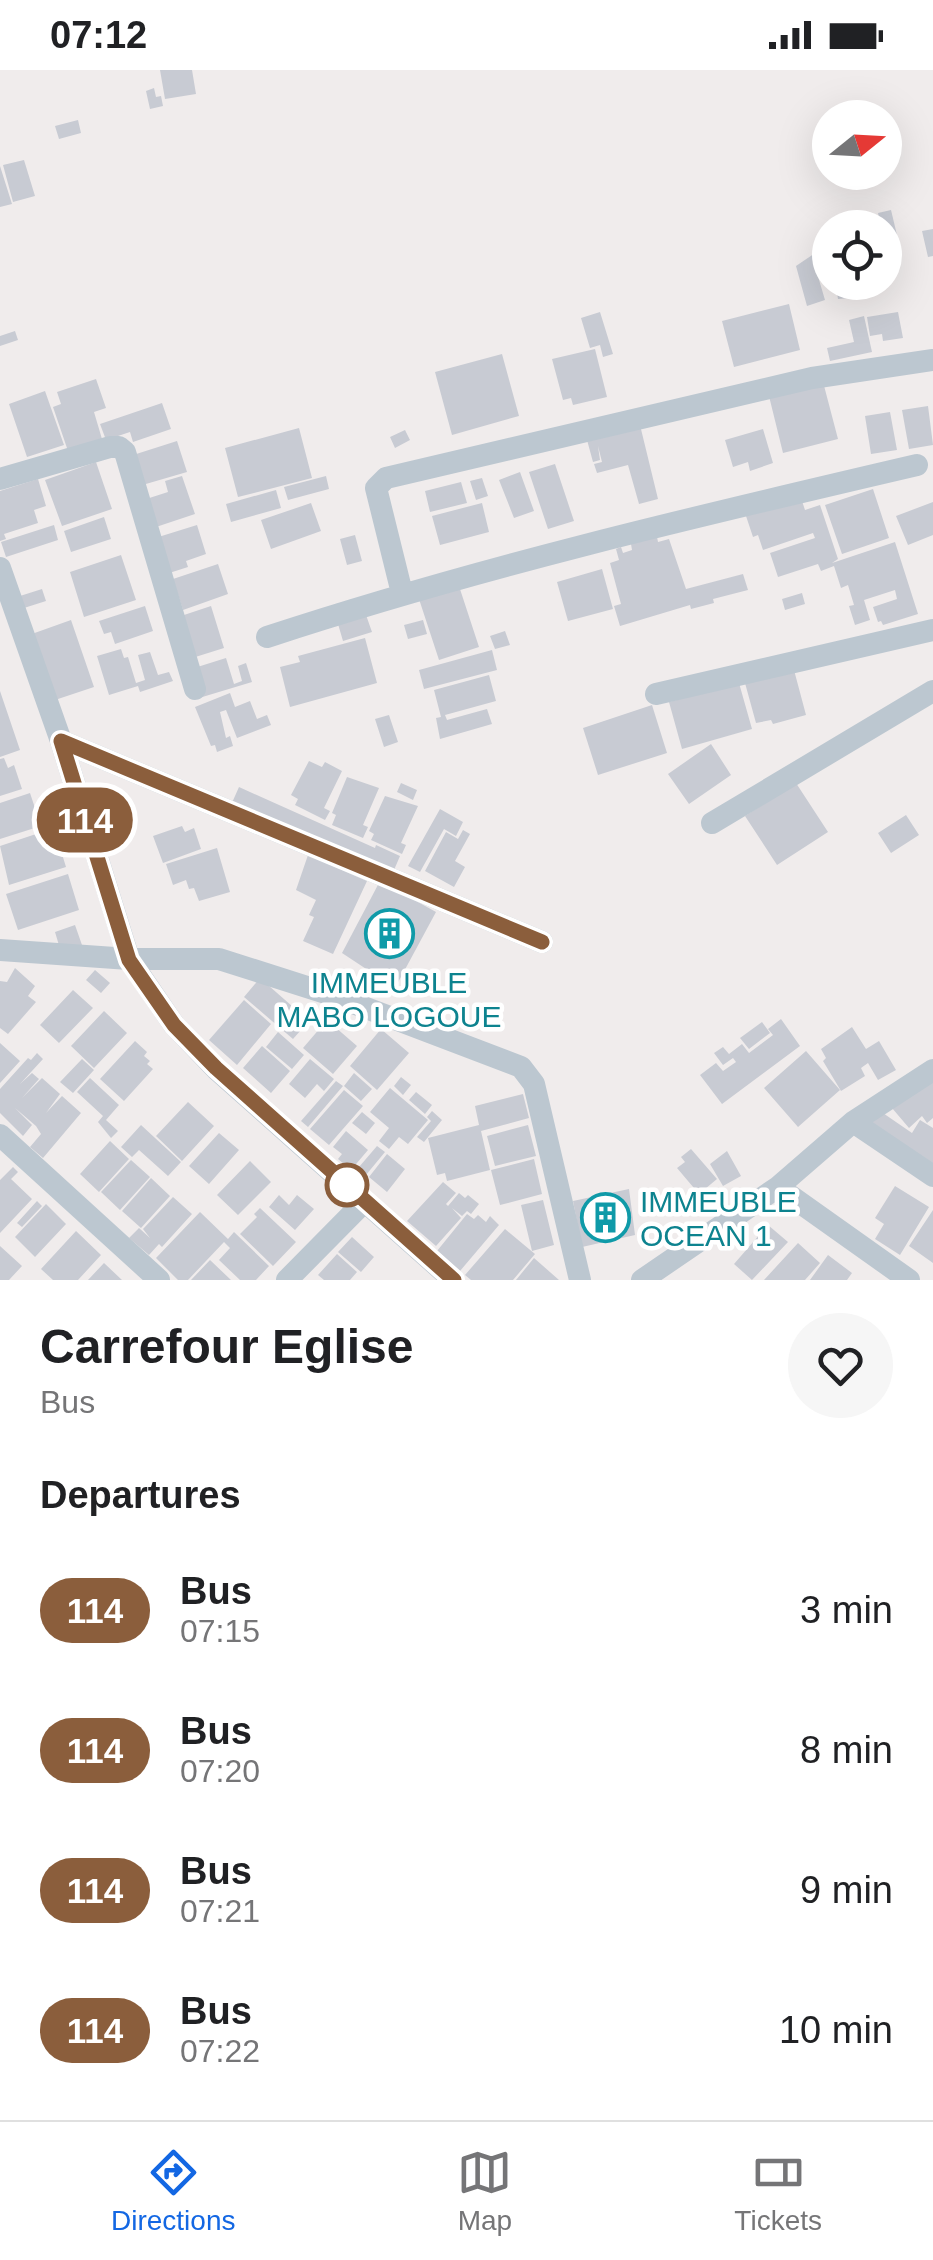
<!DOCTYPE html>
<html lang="en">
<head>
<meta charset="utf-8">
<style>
  :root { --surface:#fff; --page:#f6f6f6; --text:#202124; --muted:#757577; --line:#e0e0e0; --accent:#1367e3 }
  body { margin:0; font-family:Helvetica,sans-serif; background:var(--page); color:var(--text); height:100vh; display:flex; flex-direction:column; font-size:38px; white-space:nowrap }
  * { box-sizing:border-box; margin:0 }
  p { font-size:32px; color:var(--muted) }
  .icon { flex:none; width:55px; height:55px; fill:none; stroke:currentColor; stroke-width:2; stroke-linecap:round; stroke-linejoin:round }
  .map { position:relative; height:1210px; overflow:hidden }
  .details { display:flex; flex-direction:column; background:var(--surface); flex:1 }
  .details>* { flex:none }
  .badge { padding:0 20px; border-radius:32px; font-size:35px; line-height:65px }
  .needle { width:65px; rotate:72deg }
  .fabs { position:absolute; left:812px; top:30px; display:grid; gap:20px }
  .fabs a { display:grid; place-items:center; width:90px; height:90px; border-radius:50%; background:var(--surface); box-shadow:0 10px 40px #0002; font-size:50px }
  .map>.badge { position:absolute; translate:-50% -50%; box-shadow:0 0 0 5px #fff }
  h2 { padding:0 40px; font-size:38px; line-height:90px }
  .round { display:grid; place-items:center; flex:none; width:105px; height:105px; border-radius:52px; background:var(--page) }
  .summary { display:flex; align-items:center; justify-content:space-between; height:170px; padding:0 40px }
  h1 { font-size:48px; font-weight:700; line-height:75px }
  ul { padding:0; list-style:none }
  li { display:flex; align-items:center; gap:30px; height:140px; padding:0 40px }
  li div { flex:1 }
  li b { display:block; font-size:38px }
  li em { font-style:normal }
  li .badge { min-width:110px; font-weight:700; text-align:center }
  .status { display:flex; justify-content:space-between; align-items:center; height:70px; padding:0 50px; background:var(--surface); direction:ltr }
  .status svg { height:28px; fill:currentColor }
  .tab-bar { display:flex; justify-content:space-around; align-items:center; height:140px; border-top:2px solid var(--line); background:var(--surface); font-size:28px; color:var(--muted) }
  .tab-bar a { display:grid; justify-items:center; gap:5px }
  .tab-bar .active { color:var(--accent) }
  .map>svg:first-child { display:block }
</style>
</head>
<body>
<div class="status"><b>07:12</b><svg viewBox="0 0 49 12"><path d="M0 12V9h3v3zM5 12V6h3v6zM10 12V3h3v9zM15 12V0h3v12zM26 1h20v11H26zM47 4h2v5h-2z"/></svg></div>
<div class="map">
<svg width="933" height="1210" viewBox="0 0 933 1210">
  <rect width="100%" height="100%" fill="#f0ecec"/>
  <path fill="#c8cbd3" d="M 160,0 L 192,0 L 196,24 L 165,29 Z
    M 154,18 L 156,27 L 161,26 L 163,36 L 150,39 L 146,21 Z
    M 78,50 L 81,63 L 59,69 L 55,56 Z
    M 24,90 L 35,126 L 13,132 L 3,95 Z
    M 0,96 L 12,134 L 0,137 Z
    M 891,140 L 897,165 L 889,167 L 895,193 L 885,195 L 885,158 L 881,158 L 878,143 Z
    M 933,159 L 933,186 L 928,187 L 922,161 Z
    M 830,173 L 830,194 L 817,203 L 825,230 L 807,236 L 796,196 Z
    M 835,212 L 857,212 L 859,227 L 838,229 Z
    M 789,234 L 800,280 L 734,297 L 722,251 Z
    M 600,242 L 613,284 L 603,287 L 600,275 L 590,278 L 581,248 Z
    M 898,242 L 903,268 L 883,271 L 882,264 L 870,266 L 867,247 Z
    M 864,246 L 872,282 L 830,291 L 827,278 L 854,272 L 849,250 Z
    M 15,261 L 18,270 L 0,276 L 0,266 Z
    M 595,279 L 607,327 L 573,335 L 571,328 L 563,330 L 552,289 Z
    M 502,284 L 519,346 L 452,365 L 435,302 Z
    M 822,308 L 838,369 L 783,383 L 768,322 Z
    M 96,309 L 106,338 L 94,342 L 102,369 L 68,381 L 53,337 L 61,334 L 57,322 Z
    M 45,321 L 64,375 L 27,387 L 9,334 Z
    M 162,333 L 171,359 L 133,372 L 130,362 L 106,370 L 100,354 Z
    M 928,336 L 933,375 L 909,379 L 902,340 Z
    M 890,342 L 897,380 L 871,384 L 865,346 Z
    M 640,355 L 658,429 L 639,434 L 628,395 L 597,403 L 594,394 L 602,392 L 598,376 L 600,390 L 593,392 L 587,370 Z
    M 299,358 L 312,408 L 238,427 L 225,378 Z
    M 763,359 L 773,393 L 750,401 L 748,392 L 733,397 L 725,370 Z
    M 405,360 L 410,370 L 395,378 L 390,367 Z
    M 177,371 L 187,402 L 139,416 L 130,386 Z
    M 96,392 L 112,439 L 62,456 L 45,410 Z
    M 555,394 L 574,451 L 548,459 L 529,402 Z
    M 520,402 L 534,441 L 514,448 L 499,410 Z
    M 182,406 L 195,444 L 150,459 L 140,431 L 168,422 L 165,411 Z
    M 326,406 L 329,419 L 288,430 L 284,417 Z
    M 482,408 L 488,426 L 476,430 L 470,411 Z
    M 38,409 L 46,436 L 34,440 L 38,453 L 4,464 L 6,469 L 0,471 L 0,421 Z
    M 461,412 L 467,433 L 430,442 L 425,421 Z
    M 873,419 L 889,468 L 842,484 L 825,435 Z
    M 276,420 L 281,438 L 231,452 L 226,434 Z
    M 800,425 L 805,440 L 820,435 L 838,489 L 832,493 L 895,472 L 918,544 L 883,555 L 881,551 L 878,552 L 873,537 L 897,529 L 895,520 L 864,530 L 870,550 L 855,555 L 849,536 L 854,535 L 848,515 L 841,518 L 834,496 L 821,501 L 818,494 L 778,507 L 770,483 L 815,468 L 813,463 L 763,480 L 758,465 L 753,467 L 745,443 Z
    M 933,432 L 933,465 L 908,475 L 896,446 Z
    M 311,433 L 321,461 L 271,479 L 261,450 Z
    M 482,433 L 489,462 L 440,475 L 432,446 Z
    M 104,447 L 111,469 L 71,482 L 64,461 Z
    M 54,455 L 58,470 L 6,487 L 1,472 Z
    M 197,455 L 206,484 L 186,491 L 188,497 L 163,505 L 152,469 Z
    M 355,465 L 362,491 L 347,495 L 340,469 Z
    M 657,467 L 658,472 L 669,469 L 686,519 L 743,504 L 748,520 L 713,529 L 714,533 L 691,539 L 690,535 L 620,556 L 614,536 L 621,534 L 610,493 L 619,490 L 616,479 L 621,477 L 623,483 L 632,480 L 631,474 Z
    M 121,485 L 136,530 L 84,547 L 70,502 Z
    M 218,494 L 228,524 L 183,540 L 173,509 Z
    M 602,499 L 613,539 L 568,551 L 557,512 Z
    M 459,516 L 479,577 L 439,590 L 419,529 Z
    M 42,519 L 46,531 L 24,538 L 20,526 Z
    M 802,523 L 805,534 L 785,540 L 782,529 Z
    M 145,536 L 153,561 L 115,574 L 111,562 L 104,564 L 99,551 Z
    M 211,536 L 224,578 L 189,589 L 175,548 Z
    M 366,545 L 372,562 L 343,571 L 338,554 Z
    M 71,550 L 94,617 L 52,631 L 29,565 Z
    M 423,550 L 427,564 L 408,569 L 404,555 Z
    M 505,561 L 510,575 L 495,579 L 490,566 Z
    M 365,568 L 377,613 L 290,637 L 280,597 L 300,592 L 298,586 Z
    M 121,579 L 124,588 L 128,587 L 136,613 L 145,610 L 138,585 L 150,582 L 158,605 L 169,602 L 173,611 L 140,622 L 138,616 L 109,625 L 97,586 Z
    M 492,580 L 497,600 L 424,619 L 419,600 Z
    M 226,588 L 234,614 L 242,611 L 238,596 L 246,593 L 252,612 L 199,628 L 191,599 Z
    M 794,600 L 806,645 L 773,654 L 771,650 L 756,653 L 745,613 Z
    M 489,605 L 496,631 L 445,645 L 447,650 L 487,639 L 492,654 L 440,669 L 436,648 L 441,647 L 434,620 Z
    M 739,613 L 752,659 L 682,679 L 669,632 Z
    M 0,621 L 20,680 L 0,687 Z
    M 230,623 L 235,637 L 250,631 L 257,649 L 267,645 L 271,655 L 237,668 L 226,640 L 220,642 L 226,668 L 230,666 L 233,676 L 217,682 L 215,675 L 211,676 L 195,637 Z
    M 652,635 L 667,683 L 598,705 L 583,658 Z
    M 389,645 L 398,672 L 384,677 L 375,649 Z
    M 711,674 L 731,705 L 689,734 L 668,704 Z
    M 4,688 L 8,698 L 14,695 L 22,719 L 0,726 L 0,689 Z
    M 309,691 L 322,697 L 325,692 L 342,701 L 324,738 L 330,741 L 325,750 L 295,735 L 298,729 L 291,725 Z
    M 347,707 L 379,718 L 363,755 L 368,757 L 363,768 L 332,755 L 336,745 L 332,743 Z
    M 401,713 L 417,720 L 413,730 L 397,722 Z
    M 796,713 L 828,762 L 777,795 L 745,746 Z
    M 239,717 L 375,778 L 376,775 L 400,786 L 391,807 L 231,735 Z
    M 30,723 L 41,756 L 0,769 L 0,733 Z
    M 385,726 L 418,736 L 401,773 L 406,775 L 402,784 L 371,770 L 374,764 L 369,761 Z
    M 440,739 L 463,752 L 456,766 L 444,759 L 420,802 L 408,796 Z
    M 906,745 L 919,765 L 891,783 L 878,763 Z
    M 182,756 L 185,762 L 194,758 L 201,779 L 163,793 L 153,766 Z
    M 54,758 L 66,797 L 9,815 L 0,776 Z
    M 463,760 L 470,764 L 455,791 L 465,797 L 454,817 L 425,801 L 446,762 L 458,769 Z
    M 217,778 L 230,822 L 199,831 L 194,818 L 189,819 L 186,810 L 173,815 L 166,794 Z
    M 308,785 L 367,811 L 333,884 L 303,871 L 314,847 L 309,845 L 316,830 L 296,820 Z
    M 68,804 L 79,840 L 18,860 L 6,824 Z
    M 380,811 L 436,842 L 395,918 L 342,883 Z
    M 75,855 L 82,875 L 61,882 L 55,862 Z
    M 15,898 L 35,916 L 28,926 L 36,932 L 8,964 L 0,958 L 0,911 L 7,912 Z
    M 95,900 L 110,913 L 101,923 L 86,910 Z
    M 260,908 L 309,951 L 293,969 L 244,927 Z
    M 73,920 L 93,938 L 59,973 L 40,955 Z
    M 244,930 L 271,954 L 237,995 L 209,970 Z
    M 104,941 L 127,963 L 94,998 L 71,976 Z
    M 781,949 L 800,976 L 722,1034 L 700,1005 L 716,993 L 723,1001 L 736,992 L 733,988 L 723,995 L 714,983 L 723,977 L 729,984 L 742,974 L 749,983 L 773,965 L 768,959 Z
    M 327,950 L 357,976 L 333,1004 L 303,978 Z
    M 762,952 L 770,963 L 749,979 L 740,968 Z
    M 852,957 L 866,979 L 879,971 L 896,1000 L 878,1010 L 868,993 L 861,998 L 865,1006 L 841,1021 L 823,991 L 826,988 L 821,979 Z
    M 381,959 L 409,983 L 377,1020 L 350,996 Z
    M 278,962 L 304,985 L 292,999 L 266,977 Z
    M 135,971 L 147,982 L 144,986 L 150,991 L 147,994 L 153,999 L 124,1031 L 100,1009 Z
    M 0,973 L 20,991 L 0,1013 Z
    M 262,976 L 290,1001 L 271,1023 L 243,998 Z
    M 806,981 L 840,1020 L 798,1057 L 764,1018 Z
    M 37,983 L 43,989 L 20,1014 L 32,1003 L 39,1009 L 22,1028 L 42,1008 L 60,1024 L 46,1043 L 62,1026 L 81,1043 L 43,1088 L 30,1077 L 41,1064 L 36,1056 L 15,1038 L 32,1055 L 23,1066 L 0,1043 L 0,1019 L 28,988 L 31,990 Z
    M 82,989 L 94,1000 L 73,1023 L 60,1012 Z
    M 310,989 L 334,1009 L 324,1021 L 317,1014 L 305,1028 L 289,1014 Z
    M 354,1003 L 372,1019 L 361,1031 L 344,1016 Z
    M 401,1007 L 411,1015 L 403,1025 L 394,1016 Z
    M 90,1008 L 119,1035 L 106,1050 L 118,1061 L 111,1068 L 98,1052 L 103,1046 L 77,1022 Z
    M 336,1011 L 343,1016 L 308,1057 L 301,1051 Z
    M 933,1011 L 933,1048 L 927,1053 L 922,1046 L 909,1058 L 892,1038 Z
    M 390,1018 L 428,1050 L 408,1074 L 399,1067 L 389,1079 L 379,1071 L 389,1058 L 370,1042 Z
    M 344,1020 L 363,1036 L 329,1075 L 310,1059 Z
    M 416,1022 L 432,1035 L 425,1044 L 409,1030 Z
    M 523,1024 L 529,1048 L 481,1061 L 490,1100 L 447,1111 L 445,1103 L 437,1105 L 428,1068 L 479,1055 L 475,1036 Z
    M 188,1032 L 214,1056 L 182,1091 L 156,1066 Z
    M 432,1041 L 442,1050 L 424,1072 L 417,1067 L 431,1051 L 427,1047 Z
    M 880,1041 L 912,1063 L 920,1050 L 933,1058 L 933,1098 L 870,1056 Z
    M 362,1042 L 375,1053 L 366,1064 L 352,1053 Z
    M 141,1055 L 181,1092 L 168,1106 L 139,1080 L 132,1087 L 121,1077 Z
    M 528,1055 L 536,1086 L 495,1096 L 487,1066 Z
    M 346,1061 L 368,1080 L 351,1100 L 338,1089 L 342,1084 L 333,1077 Z
    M 219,1063 L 239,1080 L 209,1114 L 189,1096 Z
    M 110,1071 L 129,1089 L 99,1122 L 80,1104 Z
    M 377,1076 L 385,1082 L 361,1111 L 353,1104 Z
    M 691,1079 L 717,1109 L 699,1124 L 677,1098 L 685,1092 L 681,1087 Z
    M 727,1081 L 741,1106 L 723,1116 L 710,1094 Z
    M 387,1084 L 405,1099 L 387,1122 L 369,1107 Z
    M 534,1089 L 542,1124 L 500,1135 L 491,1100 Z
    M 131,1090 L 150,1107 L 120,1140 L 101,1122 Z
    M 250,1091 L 271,1112 L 238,1145 L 217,1125 Z
    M 13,1097 L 18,1102 L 11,1109 L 32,1129 L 0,1163 L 0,1110 Z
    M 151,1108 L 170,1126 L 141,1158 L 122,1141 Z
    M 443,1112 L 456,1123 L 446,1134 L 448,1136 L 459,1123 L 465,1128 L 468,1125 L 479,1134 L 471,1144 L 467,1141 L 462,1146 L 452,1138 L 461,1148 L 436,1176 L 407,1151 Z
    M 895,1116 L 929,1137 L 900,1185 L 875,1169 L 884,1154 L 875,1148 Z
    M 629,1119 L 635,1165 L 582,1177 L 573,1131 Z
    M 279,1125 L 289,1135 L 297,1125 L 314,1139 L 295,1160 L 269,1137 Z
    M 173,1127 L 192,1144 L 162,1177 L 159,1174 L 149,1185 L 129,1168 L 139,1158 L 150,1168 L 143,1159 Z
    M 543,1130 L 554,1175 L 532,1181 L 521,1135 Z
    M 37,1131 L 42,1136 L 22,1157 L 17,1153 Z
    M 46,1134 L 66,1154 L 35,1187 L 15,1167 Z
    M 260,1138 L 296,1172 L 273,1196 L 240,1164 L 257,1147 L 254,1144 Z
    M 933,1140 L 933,1193 L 909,1176 Z
    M 200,1142 L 228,1169 L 234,1162 L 269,1196 L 256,1210 L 240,1210 L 219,1190 L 230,1178 L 224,1172 L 188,1210 L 178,1210 L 156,1188 Z
    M 467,1144 L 474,1149 L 478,1145 L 486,1152 L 490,1146 L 499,1155 L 460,1201 L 437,1181 Z
    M 768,1155 L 788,1172 L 752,1210 L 734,1194 Z
    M 505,1159 L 535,1184 L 513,1210 L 471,1210 L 465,1205 Z
    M 76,1161 L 101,1185 L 78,1210 L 53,1210 L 41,1199 Z
    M 352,1167 L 374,1187 L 361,1202 L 338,1182 Z
    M 798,1173 L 820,1193 L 805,1210 L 764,1210 Z
    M 0,1176 L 22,1196 L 9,1210 L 0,1210 Z
    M 337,1184 L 357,1202 L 350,1210 L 324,1210 L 318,1205 Z
    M 828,1185 L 852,1203 L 847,1210 L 810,1210 Z
    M 534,1188 L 559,1210 L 516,1210 Z
    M 210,1190 L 231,1210 L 191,1210 Z
    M 104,1193 L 122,1210 L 88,1210 Z"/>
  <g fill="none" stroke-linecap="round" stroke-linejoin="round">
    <path stroke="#bcc7d0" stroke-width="22" d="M 0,409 L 110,377 L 119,377 L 125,382 L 195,619
      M 0,498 L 61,671 L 129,889 L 174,955 L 216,999 L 453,1210
      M 402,523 L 376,418 L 386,408 L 812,308 L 933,290
      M 267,567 C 480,497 698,446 917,395
      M 656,624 L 933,560
      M 61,671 L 542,872
      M 712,753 L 933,621
      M 0,880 L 129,889 L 219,889 L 332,925 L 521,997 L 534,1014 L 580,1210
      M 853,1052 L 933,1106
      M 0,1065 L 159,1210
      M 778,1117 L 909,1210
      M 287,1210 L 365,1131
      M 642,1210 L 778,1117 L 853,1052 L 933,1000"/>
  </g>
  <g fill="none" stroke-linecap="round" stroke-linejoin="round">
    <defs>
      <path id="line" d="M 454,1210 L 216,998 L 174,955 L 129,890 L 61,671 L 542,872"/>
    </defs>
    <use href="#line" stroke="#fff" stroke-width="22"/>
    <use href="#line" stroke="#8b5e3c" stroke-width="15"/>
  </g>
  <defs>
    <symbol id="building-ring" viewBox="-11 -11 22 22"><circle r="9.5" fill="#fff" stroke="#0f9aa8" stroke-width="1.5"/><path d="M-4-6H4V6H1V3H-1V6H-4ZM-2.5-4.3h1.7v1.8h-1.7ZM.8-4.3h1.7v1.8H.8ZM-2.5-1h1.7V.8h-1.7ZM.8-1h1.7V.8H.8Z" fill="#0f9aa8"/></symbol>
  </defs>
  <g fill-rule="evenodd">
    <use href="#building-ring" x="362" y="836" width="55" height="55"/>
    <use href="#building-ring" x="578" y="1120" width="55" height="55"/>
  </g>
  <circle fill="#fff" stroke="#8b5e3c" stroke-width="5" cx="347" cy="1115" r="20"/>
  <g text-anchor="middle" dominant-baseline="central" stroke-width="9" stroke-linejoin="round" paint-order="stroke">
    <g font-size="30" fill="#0d838f" stroke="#fff">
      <text x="389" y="912">IMMEUBLE<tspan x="389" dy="34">MABO LOGOUE</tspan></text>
      <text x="640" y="1131" text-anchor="start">IMMEUBLE<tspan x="640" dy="34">OCEAN 1</tspan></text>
    </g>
  </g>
</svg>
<div class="fabs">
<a><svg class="needle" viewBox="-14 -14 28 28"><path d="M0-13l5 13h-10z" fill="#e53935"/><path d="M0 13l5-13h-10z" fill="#757577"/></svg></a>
<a><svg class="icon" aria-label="locate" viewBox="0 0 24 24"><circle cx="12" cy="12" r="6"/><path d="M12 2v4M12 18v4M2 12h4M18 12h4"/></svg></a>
</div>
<b class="badge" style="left:85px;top:750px;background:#8b5e3c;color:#fff">114</b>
</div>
<section class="details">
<div class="summary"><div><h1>Carrefour Eglise</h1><p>Bus</p></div><a class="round"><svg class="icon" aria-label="heart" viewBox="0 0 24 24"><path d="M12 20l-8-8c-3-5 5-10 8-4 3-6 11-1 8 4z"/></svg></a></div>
<h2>Departures</h2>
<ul>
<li><span class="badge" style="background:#8b5e3c;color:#fff">114</span><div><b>Bus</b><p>07:15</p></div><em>3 min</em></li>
<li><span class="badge" style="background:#8b5e3c;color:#fff">114</span><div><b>Bus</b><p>07:20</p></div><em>8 min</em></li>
<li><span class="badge" style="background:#8b5e3c;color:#fff">114</span><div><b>Bus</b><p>07:21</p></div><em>9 min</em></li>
<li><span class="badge" style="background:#8b5e3c;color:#fff">114</span><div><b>Bus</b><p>07:22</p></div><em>10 min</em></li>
</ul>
</section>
<nav class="tab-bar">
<a class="active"><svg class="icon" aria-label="directions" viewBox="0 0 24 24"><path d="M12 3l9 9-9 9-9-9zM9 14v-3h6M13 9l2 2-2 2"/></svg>Directions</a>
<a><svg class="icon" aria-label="map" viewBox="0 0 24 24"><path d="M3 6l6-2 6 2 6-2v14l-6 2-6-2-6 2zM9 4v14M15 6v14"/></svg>Map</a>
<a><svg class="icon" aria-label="tickets" viewBox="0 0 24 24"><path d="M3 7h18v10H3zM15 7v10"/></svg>Tickets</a>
</nav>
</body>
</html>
